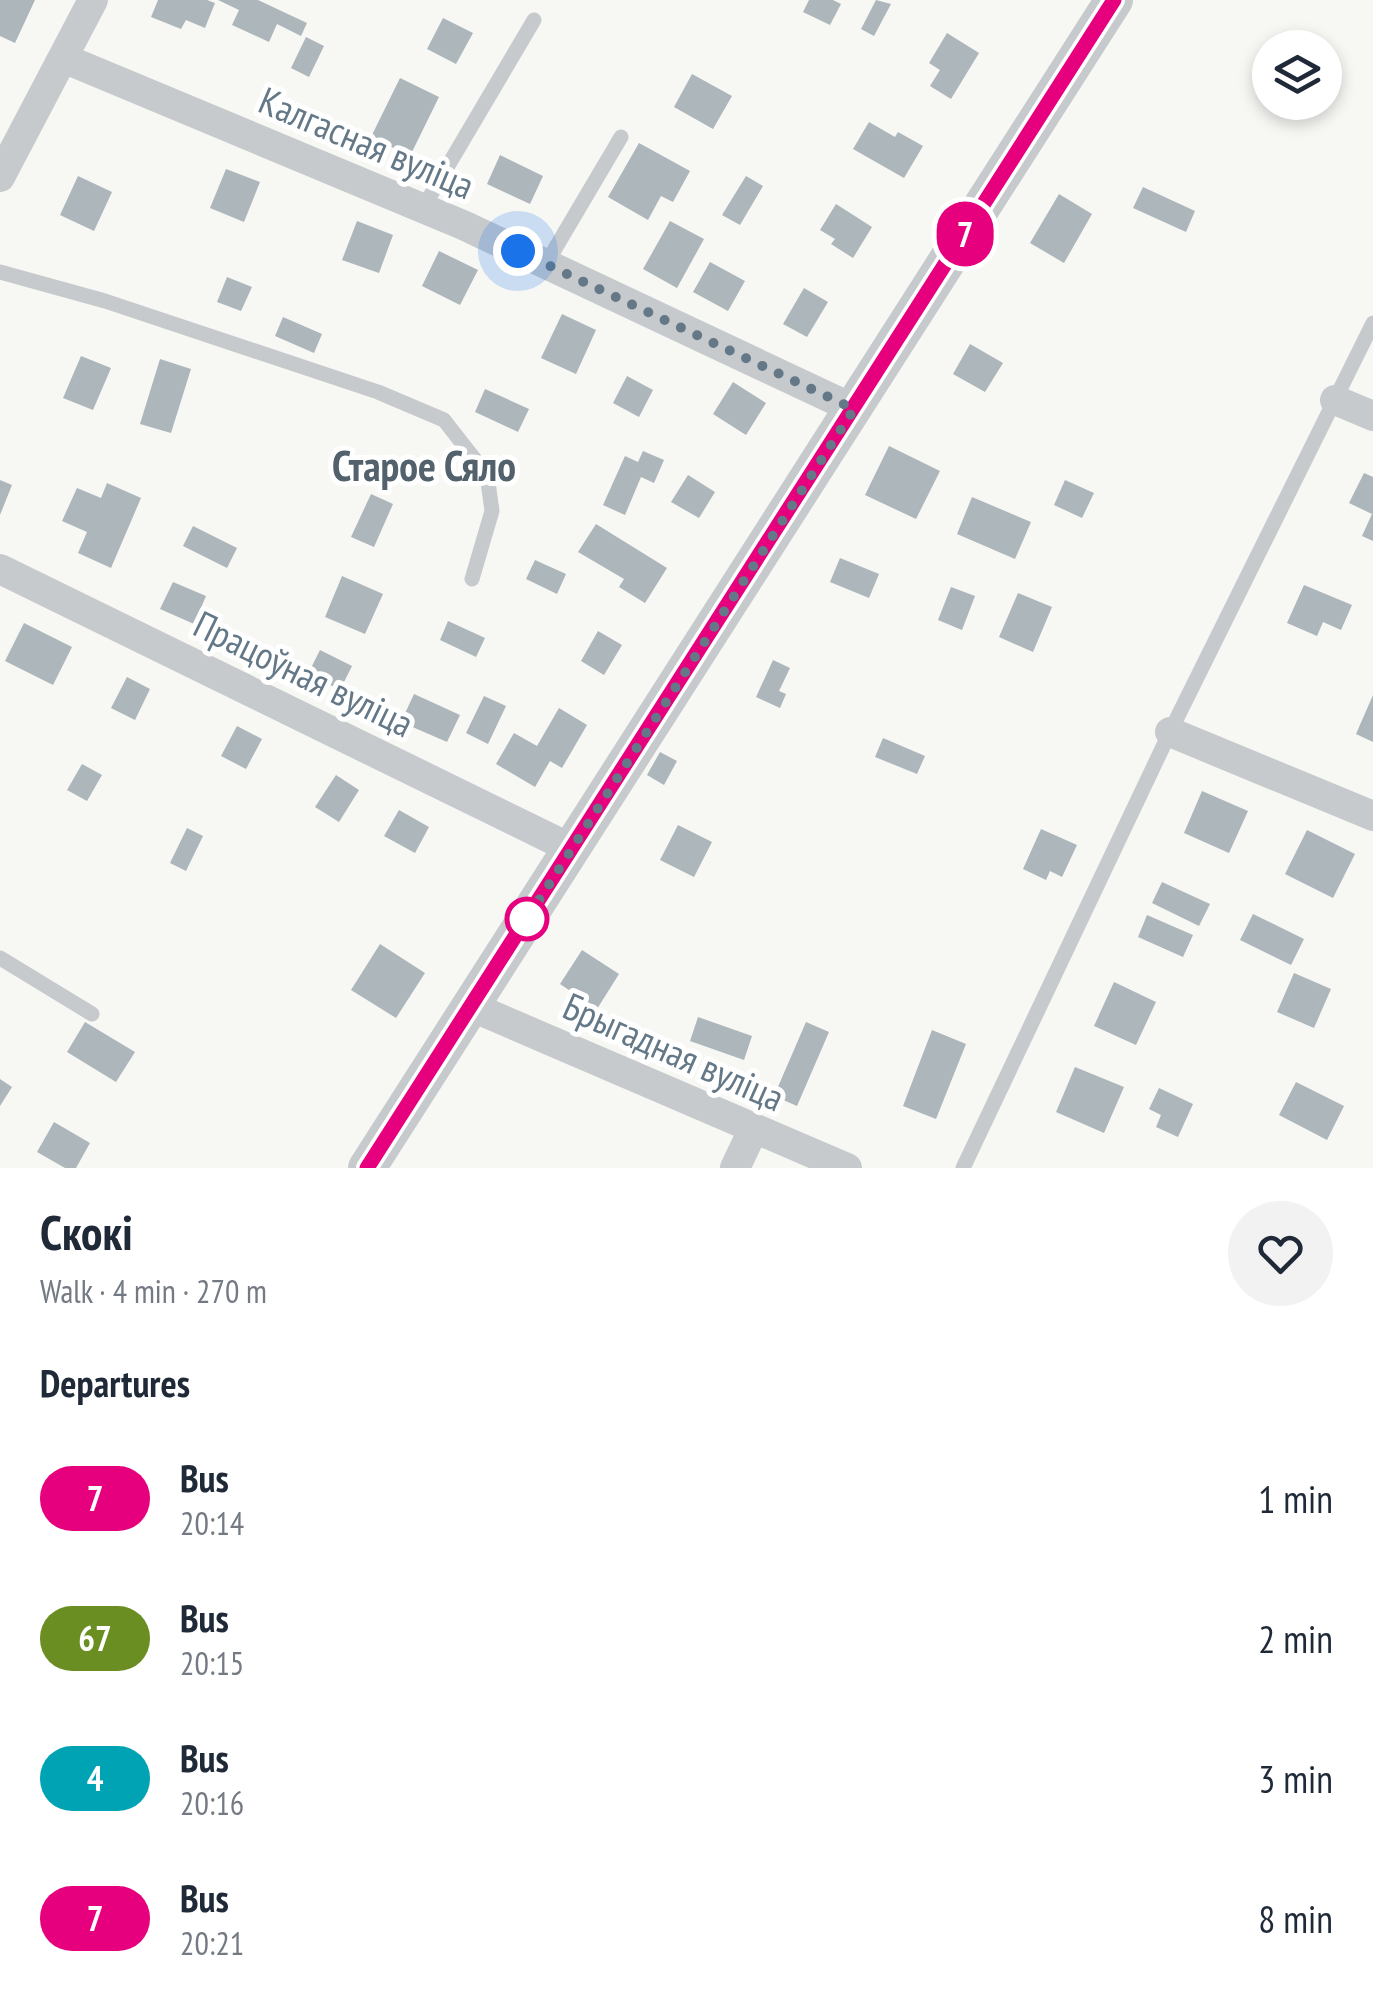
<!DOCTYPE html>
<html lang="en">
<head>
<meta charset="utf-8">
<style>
  :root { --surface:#fff; --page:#f2f2f3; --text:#1f2937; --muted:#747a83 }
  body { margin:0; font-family:"PT Sans Narrow",sans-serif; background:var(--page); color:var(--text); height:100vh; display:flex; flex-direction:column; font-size:38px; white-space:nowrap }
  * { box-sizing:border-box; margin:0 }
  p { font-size:32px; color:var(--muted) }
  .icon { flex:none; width:55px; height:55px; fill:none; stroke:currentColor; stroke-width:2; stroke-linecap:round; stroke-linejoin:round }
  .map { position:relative; height:1168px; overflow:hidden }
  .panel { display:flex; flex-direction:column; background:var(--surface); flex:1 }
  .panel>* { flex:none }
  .badge { padding:0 20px; border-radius:32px; font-size:35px; line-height:65px }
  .tools { position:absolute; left:1252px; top:30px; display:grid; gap:20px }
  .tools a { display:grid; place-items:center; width:90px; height:90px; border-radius:50%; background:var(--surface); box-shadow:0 5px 15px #0003; font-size:50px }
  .you { position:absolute; width:50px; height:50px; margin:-25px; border:8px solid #fff; border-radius:50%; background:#1a73e8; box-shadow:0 0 0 15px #1a73e833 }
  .map>.badge { position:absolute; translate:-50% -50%; box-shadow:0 0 0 5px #fff }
  h2 { padding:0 40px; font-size:38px; line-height:90px }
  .round { display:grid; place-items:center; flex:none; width:105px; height:105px; border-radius:52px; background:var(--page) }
  .head { display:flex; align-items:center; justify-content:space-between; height:170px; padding:0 40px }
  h1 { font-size:48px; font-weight:700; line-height:75px }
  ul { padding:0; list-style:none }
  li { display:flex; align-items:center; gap:30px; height:140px; padding:0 40px }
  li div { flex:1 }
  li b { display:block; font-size:38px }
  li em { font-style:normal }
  li .badge { min-width:110px; font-weight:700; text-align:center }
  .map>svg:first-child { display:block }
</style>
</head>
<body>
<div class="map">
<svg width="1373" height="1168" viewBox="0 0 1373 1168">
  <rect width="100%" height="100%" fill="#f7f7f4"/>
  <path fill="#adb6bb" d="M 0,0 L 35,0 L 15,43 L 0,36 Z
    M 158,0 L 207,0 L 215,3 L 205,28 L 186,20 L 181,29 L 151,17 Z
    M 218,0 L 258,0 L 307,23 L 301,36 L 277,24 L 269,42 L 232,25 L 239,10 Z
    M 809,0 L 833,0 L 841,4 L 830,25 L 803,12 Z
    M 876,0 L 891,4 L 874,36 L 861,29 Z
    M 443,18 L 473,33 L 456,64 L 427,49 Z
    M 947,33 L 979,53 L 951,99 L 930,86 L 940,70 L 929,63 Z
    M 306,37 L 324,46 L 309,77 L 291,68 Z
    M 692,74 L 732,96 L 713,129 L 674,107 Z
    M 400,78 L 439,97 L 410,156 L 371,137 Z
    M 869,122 L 895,137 L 898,132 L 923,146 L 904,178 L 853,149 Z
    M 639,143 L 690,171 L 673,202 L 661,196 L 648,220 L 608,197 Z
    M 500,155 L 543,176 L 530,204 L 487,184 Z
    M 226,169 L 260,182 L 244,222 L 210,208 Z
    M 78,176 L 112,192 L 94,231 L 60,215 Z
    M 746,176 L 763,186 L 740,225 L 722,215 Z
    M 1143,187 L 1195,211 L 1186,232 L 1133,208 Z
    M 1059,194 L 1092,214 L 1064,263 L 1030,243 Z
    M 836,204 L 872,227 L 853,258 L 831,244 L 835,239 L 820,230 Z
    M 357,221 L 393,235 L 379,273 L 342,260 Z
    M 670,221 L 704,239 L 677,288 L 643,269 Z
    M 439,251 L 478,270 L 460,305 L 422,286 Z
    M 710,262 L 745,281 L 728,311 L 693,292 Z
    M 227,277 L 252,287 L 241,311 L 217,302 Z
    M 804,288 L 828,302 L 807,337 L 783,324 Z
    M 562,314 L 596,330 L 576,374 L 541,358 Z
    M 283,317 L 322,334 L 314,353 L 275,336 Z
    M 970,344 L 1003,363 L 985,392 L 953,374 Z
    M 81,356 L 111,368 L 93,410 L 63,398 Z
    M 160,359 L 191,369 L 171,433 L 140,424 Z
    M 627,376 L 653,390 L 639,417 L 613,403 Z
    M 733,382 L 766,403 L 746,435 L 713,414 Z
    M 485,389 L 529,409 L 518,432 L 475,412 Z
    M 889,446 L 940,471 L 916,519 L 865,495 Z
    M 643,451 L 664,460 L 654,483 L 641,477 L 625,515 L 603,505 L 625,456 L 638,462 Z
    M 1364,473 L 1373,477 L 1373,541 L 1362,536 L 1372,514 L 1349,503 Z
    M 688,475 L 715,492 L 699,518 L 671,502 Z
    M 0,480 L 12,485 L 0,515 Z
    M 1065,480 L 1094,493 L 1082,518 L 1054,505 Z
    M 107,483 L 141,498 L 111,568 L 78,553 L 87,532 L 62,521 L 77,488 L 101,498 Z
    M 371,494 L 393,504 L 374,547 L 351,537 Z
    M 972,497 L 1031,522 L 1015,559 L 957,534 Z
    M 596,524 L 667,568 L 645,603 L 619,587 L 624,579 L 578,552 Z
    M 193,526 L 237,548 L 227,568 L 183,546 Z
    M 840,558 L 879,574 L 869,598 L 830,582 Z
    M 535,560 L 566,574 L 557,594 L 526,579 Z
    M 342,576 L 383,594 L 365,634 L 325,617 Z
    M 173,582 L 206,596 L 194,624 L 160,609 Z
    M 1304,585 L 1352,605 L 1341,630 L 1323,622 L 1317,636 L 1287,623 Z
    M 951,587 L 975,596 L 962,630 L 938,620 Z
    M 1018,593 L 1052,607 L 1033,652 L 999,637 Z
    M 448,621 L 485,638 L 476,657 L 440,640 Z
    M 24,623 L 72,647 L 53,685 L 5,661 Z
    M 598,631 L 622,645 L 604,675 L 581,661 Z
    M 320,650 L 352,666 L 340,690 L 308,674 Z
    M 773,660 L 790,668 L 779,691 L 786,694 L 780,708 L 756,697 Z
    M 127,677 L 150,689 L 135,720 L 111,708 Z
    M 414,694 L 460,715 L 447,742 L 401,722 Z
    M 1373,695 L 1373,742 L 1356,734 Z
    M 484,696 L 506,706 L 488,744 L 466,733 Z
    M 559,708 L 587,725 L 562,768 L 550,761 L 535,787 L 496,764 L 514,733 L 537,746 Z
    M 237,726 L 262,739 L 246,769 L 221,756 Z
    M 883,738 L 925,756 L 917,774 L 875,757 Z
    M 660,752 L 677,761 L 664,785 L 647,775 Z
    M 82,764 L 102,775 L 87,801 L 67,790 Z
    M 336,775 L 359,790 L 339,822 L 315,807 Z
    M 1202,791 L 1248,811 L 1229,853 L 1184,833 Z
    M 399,810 L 429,827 L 415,853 L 384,836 Z
    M 678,825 L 712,842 L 694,877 L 660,860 Z
    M 187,828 L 203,836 L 186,871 L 170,863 Z
    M 1041,829 L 1077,845 L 1062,877 L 1050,871 L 1046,880 L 1023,869 Z
    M 1307,830 L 1355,854 L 1333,898 L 1285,874 Z
    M 1162,882 L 1210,904 L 1199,926 L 1152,903 Z
    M 1253,914 L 1304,939 L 1291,965 L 1240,940 Z
    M 1147,915 L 1193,935 L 1183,957 L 1138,937 Z
    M 380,944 L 425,973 L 396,1018 L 351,990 Z
    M 582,950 L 619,974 L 597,1009 L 560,984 Z
    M 1294,973 L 1331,989 L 1314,1028 L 1277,1012 Z
    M 1114,982 L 1156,1002 L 1136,1045 L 1094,1026 Z
    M 698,1017 L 752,1036 L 744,1060 L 690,1041 Z
    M 85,1022 L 135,1052 L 116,1082 L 67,1052 Z
    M 806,1022 L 829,1032 L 797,1106 L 774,1096 Z
    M 932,1030 L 966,1044 L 936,1119 L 903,1106 Z
    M 1075,1067 L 1124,1087 L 1104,1133 L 1056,1112 Z
    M 0,1079 L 12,1087 L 0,1106 Z
    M 1296,1082 L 1344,1106 L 1327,1140 L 1279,1115 Z
    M 1159,1088 L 1193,1104 L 1178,1137 L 1156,1127 L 1161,1115 L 1149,1109 Z
    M 54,1122 L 90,1143 L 76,1168 L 65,1168 L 37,1152 Z"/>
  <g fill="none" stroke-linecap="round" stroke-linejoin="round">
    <path stroke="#c6cacd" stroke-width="15" d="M 423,208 L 534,20
      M 546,264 L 621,137
      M 0,272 L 105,301 L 378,392 L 444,420 L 487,475 L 492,511 L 472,579
      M 0,958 L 92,1014
      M 963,1168 L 1170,732 L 1373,323"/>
    <path stroke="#c6cacd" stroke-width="30" d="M 63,58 L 463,225 L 854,409
      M 0,177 L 93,0
      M 1335,400 L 1373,416
      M 0,569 L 572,849
      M 1170,732 L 1373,816
      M 470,1006 L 847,1168
      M 735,1168 L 753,1130"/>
    <path stroke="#c6cacd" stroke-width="38" d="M 367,1168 L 1114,0"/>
  </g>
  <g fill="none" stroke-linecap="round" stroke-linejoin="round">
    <defs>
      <path id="line" d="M 367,1168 L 1114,0"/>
    </defs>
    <use href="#line" stroke="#fff" stroke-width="22"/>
    <use href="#line" stroke="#e6007e" stroke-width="15"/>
    <path stroke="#647887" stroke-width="10" stroke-dasharray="0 18" d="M 518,251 L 854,409 L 525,922 L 527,919"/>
  </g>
  <circle fill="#fff" stroke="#e6007e" stroke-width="5" cx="527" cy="919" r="20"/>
  <g text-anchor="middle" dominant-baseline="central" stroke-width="10" stroke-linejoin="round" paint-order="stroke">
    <g font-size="38" fill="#647887" stroke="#fff">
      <text transform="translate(367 142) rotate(23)">Калгасная вуліца</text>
      <text transform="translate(304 673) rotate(26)">Працоўная вуліца</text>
      <text transform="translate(674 1051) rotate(24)">Брыгадная вуліца</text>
    </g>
    <g font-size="42" font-weight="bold" fill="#52616b" stroke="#fff">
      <text x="424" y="465">Старое Сяло</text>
    </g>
  </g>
</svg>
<div class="tools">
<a><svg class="icon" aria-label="layers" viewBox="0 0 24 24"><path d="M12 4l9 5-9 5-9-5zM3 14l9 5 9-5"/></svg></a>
</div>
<div class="you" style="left:518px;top:251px"></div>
<b class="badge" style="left:965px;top:234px;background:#e6007e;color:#fff">7</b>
</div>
<section class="panel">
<div class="head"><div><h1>Скокі</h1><p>Walk · 4 min · 270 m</p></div><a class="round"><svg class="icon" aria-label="heart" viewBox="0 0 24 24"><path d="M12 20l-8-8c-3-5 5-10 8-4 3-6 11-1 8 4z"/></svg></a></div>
<h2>Departures</h2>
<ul>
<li><span class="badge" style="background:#e6007e;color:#fff">7</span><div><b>Bus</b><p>20:14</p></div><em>1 min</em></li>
<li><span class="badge" style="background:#6b8e23;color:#fff">67</span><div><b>Bus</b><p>20:15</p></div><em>2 min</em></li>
<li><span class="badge" style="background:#00a3b4;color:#fff">4</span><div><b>Bus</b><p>20:16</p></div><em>3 min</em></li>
<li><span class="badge" style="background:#e6007e;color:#fff">7</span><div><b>Bus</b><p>20:21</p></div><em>8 min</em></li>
</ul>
</section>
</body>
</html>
